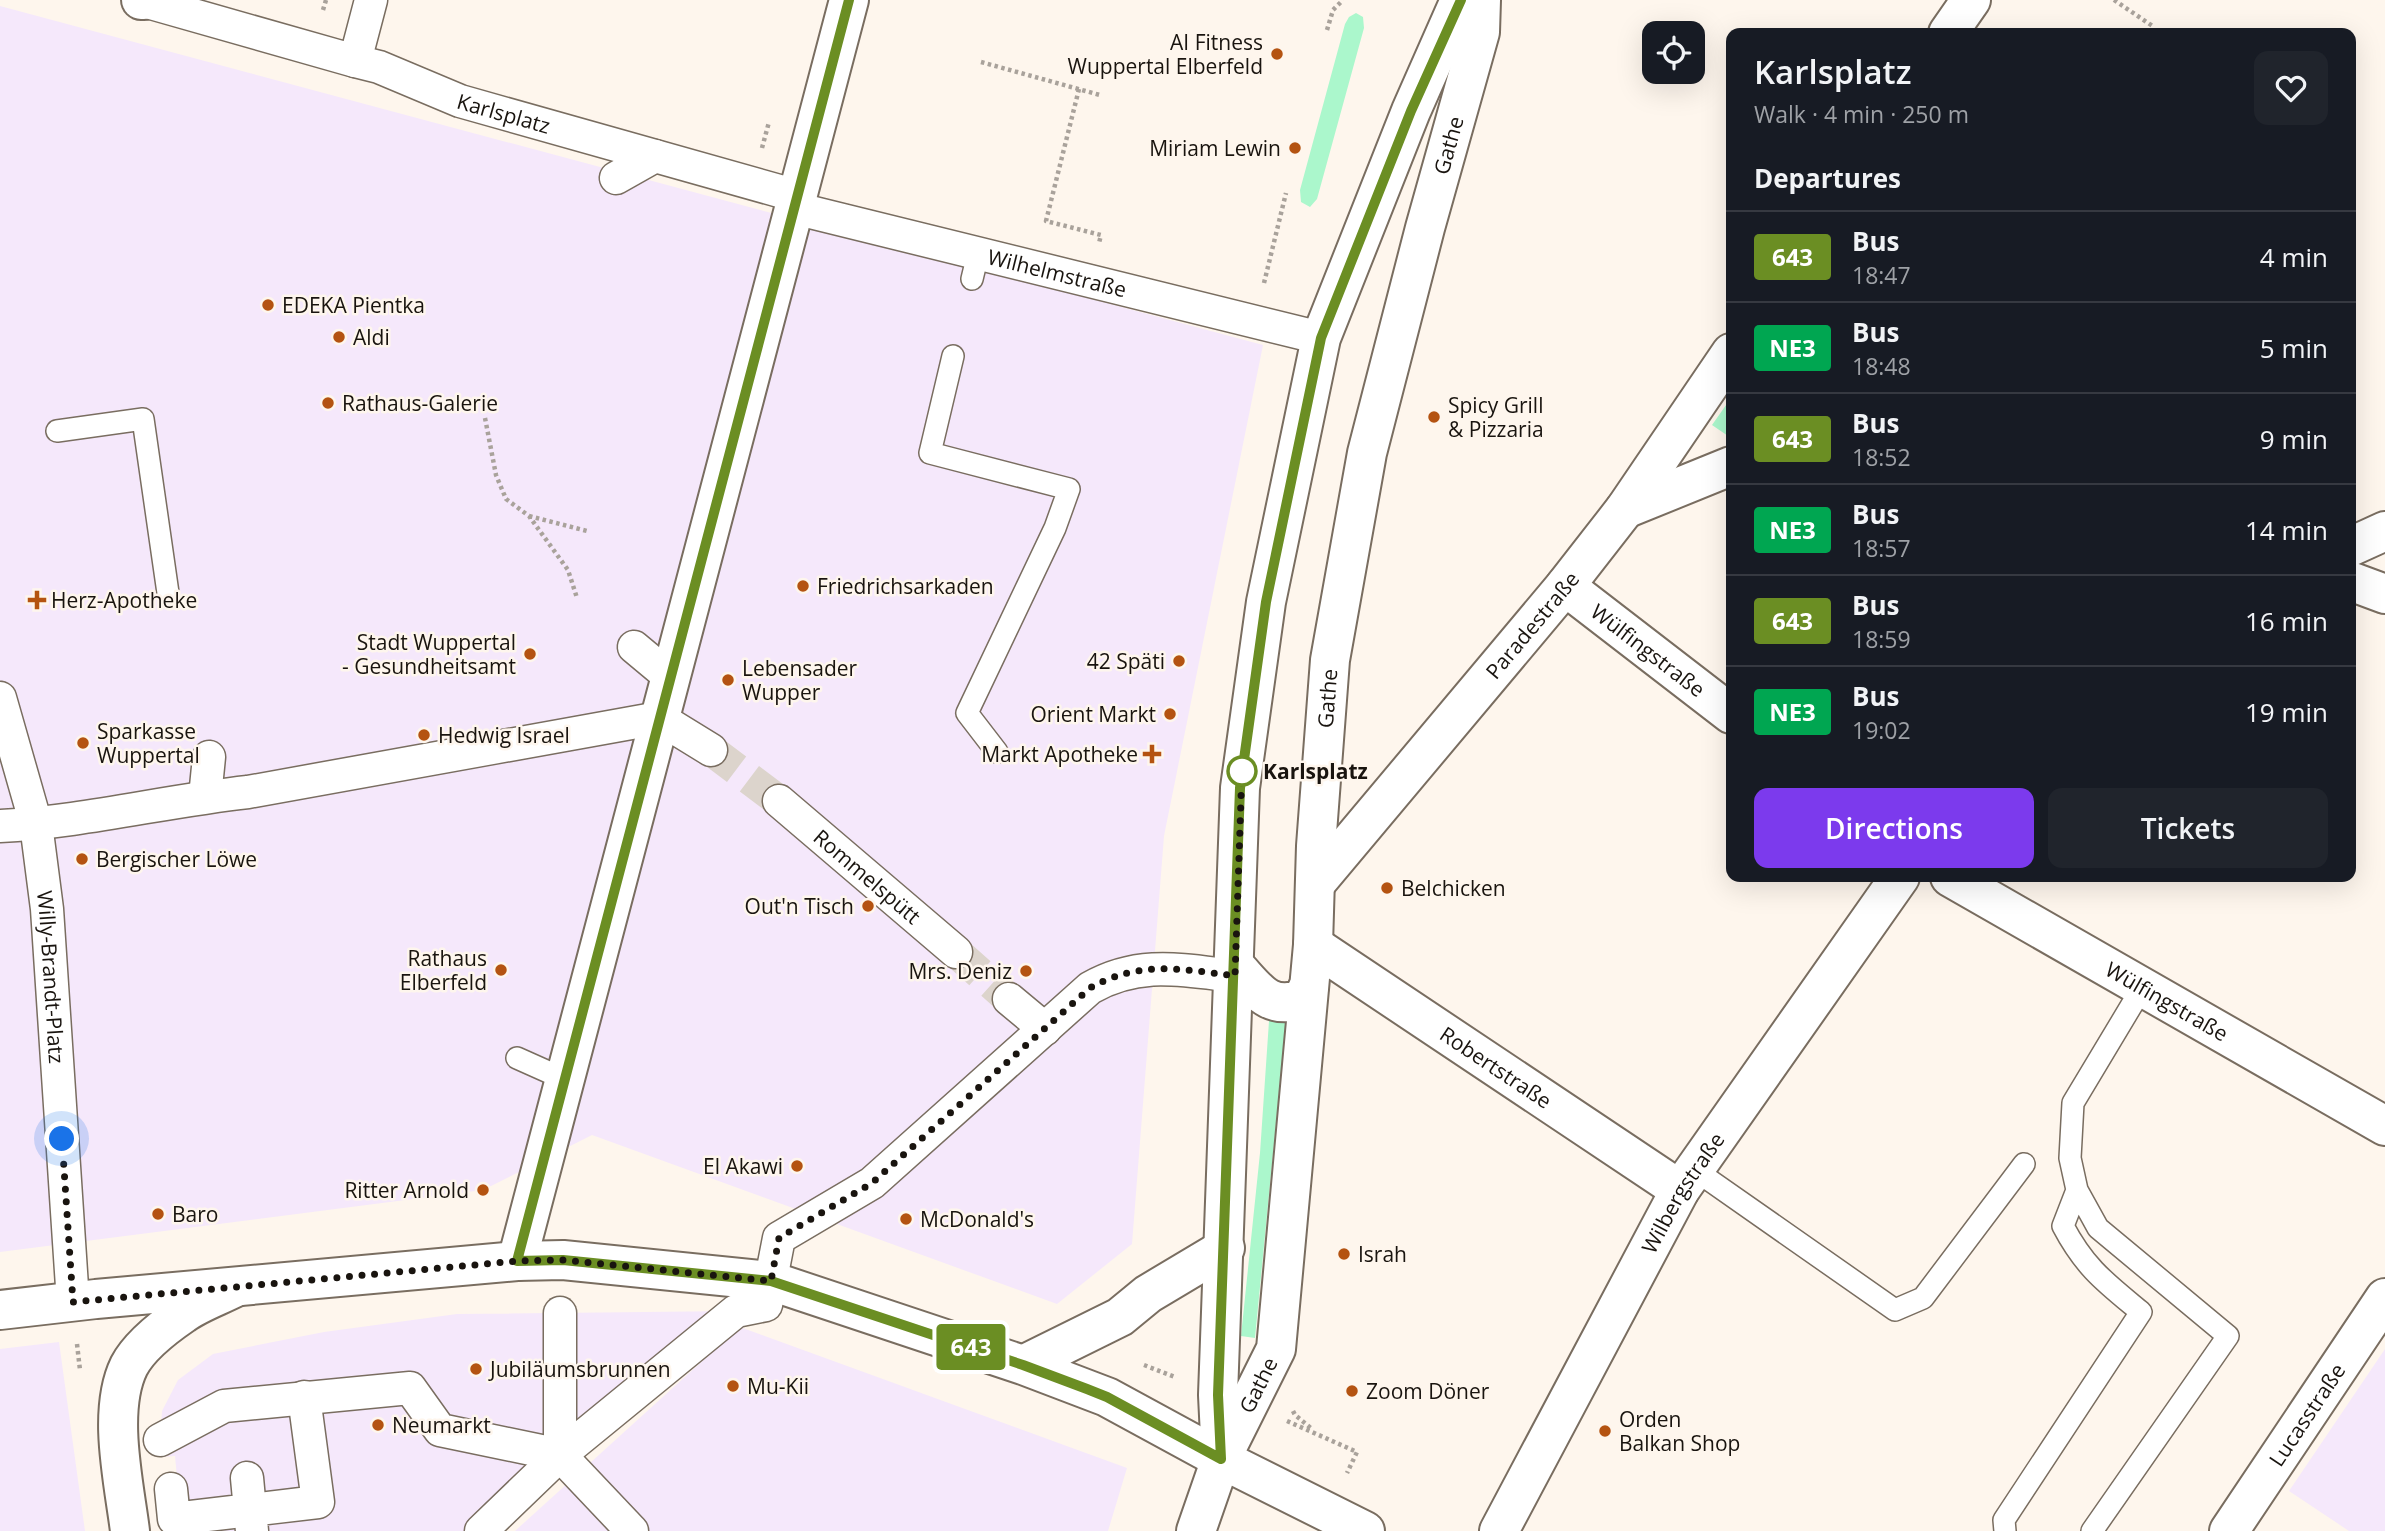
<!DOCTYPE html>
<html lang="en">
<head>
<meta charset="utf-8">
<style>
  :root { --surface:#171b24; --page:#20242c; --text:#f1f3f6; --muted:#9ea1a6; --line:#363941; --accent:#7c3aed }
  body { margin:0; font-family:"Open Sans",sans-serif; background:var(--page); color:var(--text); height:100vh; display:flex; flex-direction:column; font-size:26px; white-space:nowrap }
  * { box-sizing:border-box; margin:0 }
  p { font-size:23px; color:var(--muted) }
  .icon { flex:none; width:38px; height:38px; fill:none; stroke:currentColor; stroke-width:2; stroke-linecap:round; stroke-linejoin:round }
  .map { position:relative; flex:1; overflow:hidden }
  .details { position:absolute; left:1726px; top:28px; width:630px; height:854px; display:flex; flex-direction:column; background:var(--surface); border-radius:14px; box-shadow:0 7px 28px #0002 }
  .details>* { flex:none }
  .badge { padding:0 14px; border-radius:5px; font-size:24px; line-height:46px }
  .buttons { position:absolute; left:1642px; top:21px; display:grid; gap:14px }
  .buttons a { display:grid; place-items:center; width:63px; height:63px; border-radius:14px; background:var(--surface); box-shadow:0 7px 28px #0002; font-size:35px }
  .you { position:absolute; width:35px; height:35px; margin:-18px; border:5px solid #fff; border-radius:50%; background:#1a73e8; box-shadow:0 0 0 10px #1a73e833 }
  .map>.badge { position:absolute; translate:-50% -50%; box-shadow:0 0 0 4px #fff }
  h2 { padding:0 28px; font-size:26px; line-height:63px }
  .round { display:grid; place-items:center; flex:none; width:74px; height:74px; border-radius:14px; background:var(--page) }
  .summary { display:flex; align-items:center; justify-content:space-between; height:119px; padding:0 28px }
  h1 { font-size:33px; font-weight:600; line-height:52px }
  .cta { display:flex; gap:14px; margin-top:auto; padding:14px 28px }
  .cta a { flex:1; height:80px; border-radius:14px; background:var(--accent); color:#fff; font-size:28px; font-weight:600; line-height:80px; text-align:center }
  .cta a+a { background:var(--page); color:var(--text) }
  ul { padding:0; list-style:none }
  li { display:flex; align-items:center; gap:21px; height:91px; padding:0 28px; border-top:2px solid var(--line) }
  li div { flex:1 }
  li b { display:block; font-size:26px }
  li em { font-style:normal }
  li .badge { min-width:77px; font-weight:700; text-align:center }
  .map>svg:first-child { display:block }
</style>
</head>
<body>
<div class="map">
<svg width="2385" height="1531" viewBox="0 0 2385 1531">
  <rect width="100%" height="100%" fill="#fef6ed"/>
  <path fill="#f5e8fb" d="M 0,6 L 1263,345 L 1164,836 L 1132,1244 L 1057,1304 L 592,1135 L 483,1190 L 0,1252 Z
    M 736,1311 L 481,1531 L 175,1531 L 178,1488 L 175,1456 L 161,1457 L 160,1440 L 162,1411 L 178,1380 L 213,1354 L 324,1332 L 457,1314 Z
    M 740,1327 L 1127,1468 L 1108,1531 L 515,1531 Z
    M 59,1342 L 85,1531 L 0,1531 L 0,1349 Z
    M 2385,1349 L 2385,1531 L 2349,1531 L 2289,1491 Z"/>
  <path fill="#abf7cc" d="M 1356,13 L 1363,17 L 1364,28 L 1317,199 L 1310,207 L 1301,202 L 1300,190 L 1345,24 L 1349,17 Z
    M 1731,398 L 1731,438 L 1712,425 Z
    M 1272,1017 L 1286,1020 L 1255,1338 L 1241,1336 L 1260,1153 L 1269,1021 Z"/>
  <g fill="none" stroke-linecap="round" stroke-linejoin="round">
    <path stroke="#dcd4cc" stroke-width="32" stroke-dasharray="32 16" stroke-linecap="butt" d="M 711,750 L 779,801
      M 956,952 L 1009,999"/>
    <defs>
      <path id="service" d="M 972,279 L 978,254
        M 953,356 L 930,453 L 1069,489 L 1055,528 L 967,713 L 997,752
        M 57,431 L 143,419 L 168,593
        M 517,1058 L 564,1079
        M 1695,1170 L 1895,1310 L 1923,1298 L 2024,1164
        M 2005,1531 L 2004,1520 L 2141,1312 C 2106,1283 2085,1268 2063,1226 L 2077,1190
        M 2092,1531 L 2228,1336 L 2098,1228 L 2077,1190 L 2070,1158 L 2073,1103 L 2142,988"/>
      <g id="pedestrian">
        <path d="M 144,1 L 355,61 L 371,0"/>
        <path id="s1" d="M 355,61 L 379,67 L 460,101 L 797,196"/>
        <path d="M 616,178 L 655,156"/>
        <path id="s2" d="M 794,208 L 1321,338"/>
        <path d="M 634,647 L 670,677"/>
        <path id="s3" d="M 0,698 L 36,824 L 47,909 L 73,1302"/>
        <path d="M 205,797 L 209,757"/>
        <path id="s4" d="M 779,801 L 956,952"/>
        <path d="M 0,826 C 83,822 165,801 248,792 L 659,718 L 711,750"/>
        <path d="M 1009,999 L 1045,1029"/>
        <path d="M 160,1440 L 224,1406 L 410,1388 L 440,1430 L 560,1455"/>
        <path d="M 560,1455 L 560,1313"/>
        <path d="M 560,1455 L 632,1531"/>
        <path d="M 171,1489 L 174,1519 L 250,1510 L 247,1478"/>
        <path d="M 252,1531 L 250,1510 L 318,1502 L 304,1397"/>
        <path d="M 481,1531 L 560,1455 L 736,1311 L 766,1305 L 779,1238 L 872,1183 L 1090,988 C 1139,960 1182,970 1235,976"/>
      </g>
      <g id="minor">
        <path d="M 141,0 L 144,0"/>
        <path d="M 1948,33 L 1971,0"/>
        <path d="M 1625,509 L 1731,466"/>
        <path d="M 2350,547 L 2385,531"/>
        <path d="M 2350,581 L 2385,594"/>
        <path id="s5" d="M 1565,586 L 1731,714"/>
        <path id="s6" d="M 1950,877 L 2385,1126"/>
        <path id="s7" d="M 1315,884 L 1565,586 L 1625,509 L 1731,353"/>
        <path id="s8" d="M 1313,945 L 1680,1190"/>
        <path d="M 517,1261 L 849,0"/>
        <path d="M 130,1531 C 124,1483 107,1411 129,1366 C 140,1345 164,1327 183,1314 C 198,1303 219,1296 236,1287"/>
        <path id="s9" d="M 1499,1531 L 1680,1190 L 1900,877"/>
        <path id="s10" d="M 2229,1531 L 2385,1298"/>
      </g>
      <path id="tertiary" d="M 0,1310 L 96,1299 L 517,1261 L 563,1260 L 771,1281 L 1023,1365 L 1107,1397 L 1221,1459 L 1365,1531
        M 1023,1365 L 1120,1317 L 1148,1294 L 1225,1248"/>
      <g id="secondary">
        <path d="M 1235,966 C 1257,989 1268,1011 1302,999 L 1309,986"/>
        <path d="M 1221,1457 L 1218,1395 L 1240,788 L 1266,602 L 1321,338 L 1411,111 L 1460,0"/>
        <path id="s11" d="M 1196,1531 L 1221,1459 L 1276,1349 L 1313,945 L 1316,846 L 1330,660 L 1367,453 L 1425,228 L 1480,32 L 1481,0"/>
      </g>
    </defs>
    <use href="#service" stroke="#796d60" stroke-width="24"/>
    <use href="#pedestrian" stroke="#796d60" stroke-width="35"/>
    <use href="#minor" stroke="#796d60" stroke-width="42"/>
    <use href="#tertiary" stroke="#796d60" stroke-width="42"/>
    <use href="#secondary" stroke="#796d60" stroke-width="42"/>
    <path stroke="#a9a29b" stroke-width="4.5" stroke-dasharray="3.5 3.5" stroke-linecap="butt" d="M 2114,0 L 2154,27
      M 323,10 L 326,0
      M 1327,30 L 1333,10 L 1343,0
      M 981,62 L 1100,95
      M 1079,89 L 1046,221 L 1101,235 L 1099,243
      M 762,148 L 769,122
      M 1264,283 L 1286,193
      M 485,418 L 496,475 L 506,499 L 529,516 L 568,570 L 577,598
      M 529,516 L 587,531
      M 77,1344 L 80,1370
      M 1144,1365 L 1175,1377
      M 1293,1411 L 1295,1415 L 1312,1429
      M 1287,1421 L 1357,1452 L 1347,1473"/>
    <use href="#service" stroke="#fff" stroke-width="21"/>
    <use href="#pedestrian" stroke="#fff" stroke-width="32"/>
    <use href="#minor" stroke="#fff" stroke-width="38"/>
    <use href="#tertiary" stroke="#fff" stroke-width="38"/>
    <use href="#secondary" stroke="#fff" stroke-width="38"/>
  </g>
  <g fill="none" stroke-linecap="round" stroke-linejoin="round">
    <defs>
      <path id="line" d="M 849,0 L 517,1261 L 563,1260 L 771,1281 L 1023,1365 L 1087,1389 L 1107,1397 L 1221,1459 L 1218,1395 L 1240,788 L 1266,602 L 1321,338 L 1411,111 L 1461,0"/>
    </defs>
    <use href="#line" stroke="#fff" stroke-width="16"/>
    <use href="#line" stroke="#6b8e23" stroke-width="10"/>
    <path stroke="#19140f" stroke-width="7" stroke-dasharray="0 12.6" d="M 62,1139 L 73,1302 L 517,1261 L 563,1260 L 771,1281 L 779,1238 L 872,1183 L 1090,988 C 1139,960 1182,969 1235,976 L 1242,768 L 1242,771"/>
  </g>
  <g fill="#b45311" stroke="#fef6ed" stroke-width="2.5">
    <circle cx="1277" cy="54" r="7"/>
    <circle cx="1295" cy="148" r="7"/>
    <circle cx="268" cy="305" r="7"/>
    <circle cx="339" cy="337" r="7"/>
    <circle cx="328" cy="403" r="7"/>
    <circle cx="1434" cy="417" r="7"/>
    <circle cx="803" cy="586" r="7"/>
    <path d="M33.5 589.5h7v7h7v7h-7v7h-7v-7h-7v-7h7z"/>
    <circle cx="530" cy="654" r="7"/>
    <circle cx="1179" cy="661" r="7"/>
    <circle cx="728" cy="680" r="7"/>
    <circle cx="1170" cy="714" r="7"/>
    <circle cx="424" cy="735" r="7"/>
    <circle cx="83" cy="743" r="7"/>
    <path d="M1148.5 743.5h7v7h7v7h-7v7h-7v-7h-7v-7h7z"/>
    <circle cx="82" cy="859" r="7"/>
    <circle cx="1387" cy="888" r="7"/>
    <circle cx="868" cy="906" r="7"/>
    <circle cx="501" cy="970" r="7"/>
    <circle cx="1026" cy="971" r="7"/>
    <circle cx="797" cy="1166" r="7"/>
    <circle cx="483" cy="1190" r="7"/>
    <circle cx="158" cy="1214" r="7"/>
    <circle cx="906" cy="1219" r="7"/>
    <circle cx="1344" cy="1254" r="7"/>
    <circle cx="476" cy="1369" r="7"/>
    <circle cx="733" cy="1386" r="7"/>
    <circle cx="1352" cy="1391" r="7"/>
    <circle cx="378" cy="1425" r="7"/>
    <circle cx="1605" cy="1431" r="7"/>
  </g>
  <circle fill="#fff" stroke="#6b8e23" stroke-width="3.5" cx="1242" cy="771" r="14"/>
  <g text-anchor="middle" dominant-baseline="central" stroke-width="5" stroke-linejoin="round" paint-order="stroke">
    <g font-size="21" fill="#19140f" stroke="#fef6ed" text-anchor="start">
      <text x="1263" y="42" text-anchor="end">AI Fitness<tspan x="1263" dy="24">Wuppertal Elberfeld</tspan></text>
      <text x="1281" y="148" text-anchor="end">Miriam Lewin</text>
      <text x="282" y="305">EDEKA Pientka</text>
      <text x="353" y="337">Aldi</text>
      <text x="342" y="403">Rathaus-Galerie</text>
      <text x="1448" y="405">Spicy Grill<tspan x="1448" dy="24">&amp; Pizzaria</tspan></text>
      <text x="817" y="586">Friedrichsarkaden</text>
      <text x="51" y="600">Herz-Apotheke</text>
      <text x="516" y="642" text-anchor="end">Stadt Wuppertal<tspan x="516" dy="24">- Gesundheitsamt</tspan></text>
      <text x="1165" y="661" text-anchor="end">42 Späti</text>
      <text x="742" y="668">Lebensader<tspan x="742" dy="24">Wupper</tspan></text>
      <text x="1156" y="714" text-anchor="end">Orient Markt</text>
      <text x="97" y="731">Sparkasse<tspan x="97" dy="24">Wuppertal</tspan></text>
      <text x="438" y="735">Hedwig Israel</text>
      <text x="1138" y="754" text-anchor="end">Markt Apotheke</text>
      <text x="96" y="859">Bergischer Löwe</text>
      <text x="1401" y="888">Belchicken</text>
      <text x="854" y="906" text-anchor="end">Out'n Tisch</text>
      <text x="487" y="958" text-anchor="end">Rathaus<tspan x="487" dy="24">Elberfeld</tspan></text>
      <text x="1012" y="971" text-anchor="end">Mrs. Deniz</text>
      <text x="783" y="1166" text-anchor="end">El Akawi</text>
      <text x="469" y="1190" text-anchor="end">Ritter Arnold</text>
      <text x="172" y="1214">Baro</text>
      <text x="920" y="1219">McDonald's</text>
      <text x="1358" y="1254">Israh</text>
      <text x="490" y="1369">Jubiläumsbrunnen</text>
      <text x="747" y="1386">Mu-Kii</text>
      <text x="1366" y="1391">Zoom Döner</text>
      <text x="1619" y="1419">Orden<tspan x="1619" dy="24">Balkan Shop</tspan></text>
      <text x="392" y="1425">Neumarkt</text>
    </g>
    <g font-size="21" fill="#19140f" stroke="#fef6ed">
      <text stroke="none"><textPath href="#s1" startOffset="158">Karlsplatz</textPath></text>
      <text stroke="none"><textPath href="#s11" startOffset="1419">Gathe</textPath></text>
      <text stroke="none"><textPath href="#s2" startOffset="271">Wilhelmstraße</textPath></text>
      <text stroke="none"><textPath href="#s7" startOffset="338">Paradestraße</textPath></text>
      <text stroke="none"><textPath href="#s5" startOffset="105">Wülfingstraße</textPath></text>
      <text stroke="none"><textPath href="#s11" startOffset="852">Gathe</textPath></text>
      <text stroke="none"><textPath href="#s4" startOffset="116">Rommelspütt</textPath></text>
      <text stroke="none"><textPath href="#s3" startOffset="285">Willy-Brandt-Platz</textPath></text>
      <text stroke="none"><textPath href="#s6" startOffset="250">Wülfingstraße</textPath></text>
      <text stroke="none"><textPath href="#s8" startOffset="220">Robertstraße</textPath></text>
      <text stroke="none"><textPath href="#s9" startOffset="385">Wilbergstraße</textPath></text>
      <text stroke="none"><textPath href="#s11" startOffset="159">Gathe</textPath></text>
      <text stroke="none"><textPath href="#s10" startOffset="140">Lucasstraße</textPath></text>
    </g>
    <g font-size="21" font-weight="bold" fill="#19140f" stroke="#fef6ed" text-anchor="start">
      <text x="1263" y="771">Karlsplatz</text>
    </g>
  </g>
</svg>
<div class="buttons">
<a><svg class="icon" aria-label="locate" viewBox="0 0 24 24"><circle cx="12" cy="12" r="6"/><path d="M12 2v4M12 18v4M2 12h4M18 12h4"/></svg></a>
</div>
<div class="you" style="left:62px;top:1139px"></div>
<b class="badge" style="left:971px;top:1347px;background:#6b8e23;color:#fff">643</b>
<section class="details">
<div class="summary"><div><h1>Karlsplatz</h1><p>Walk · 4 min · 250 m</p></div><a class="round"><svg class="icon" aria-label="heart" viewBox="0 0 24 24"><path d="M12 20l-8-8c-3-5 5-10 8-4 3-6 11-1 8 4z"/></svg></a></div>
<h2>Departures</h2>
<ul>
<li><span class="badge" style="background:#6b8e23;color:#fff">643</span><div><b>Bus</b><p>18:47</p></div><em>4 min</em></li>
<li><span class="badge" style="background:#00a651;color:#fff">NE3</span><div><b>Bus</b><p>18:48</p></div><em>5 min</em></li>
<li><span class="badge" style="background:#6b8e23;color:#fff">643</span><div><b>Bus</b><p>18:52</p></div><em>9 min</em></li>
<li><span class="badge" style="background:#00a651;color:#fff">NE3</span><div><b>Bus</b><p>18:57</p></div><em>14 min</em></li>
<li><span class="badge" style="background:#6b8e23;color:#fff">643</span><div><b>Bus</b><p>18:59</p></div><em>16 min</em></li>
<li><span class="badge" style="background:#00a651;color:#fff">NE3</span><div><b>Bus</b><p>19:02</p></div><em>19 min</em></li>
</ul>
<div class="cta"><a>Directions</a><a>Tickets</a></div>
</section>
</div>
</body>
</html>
